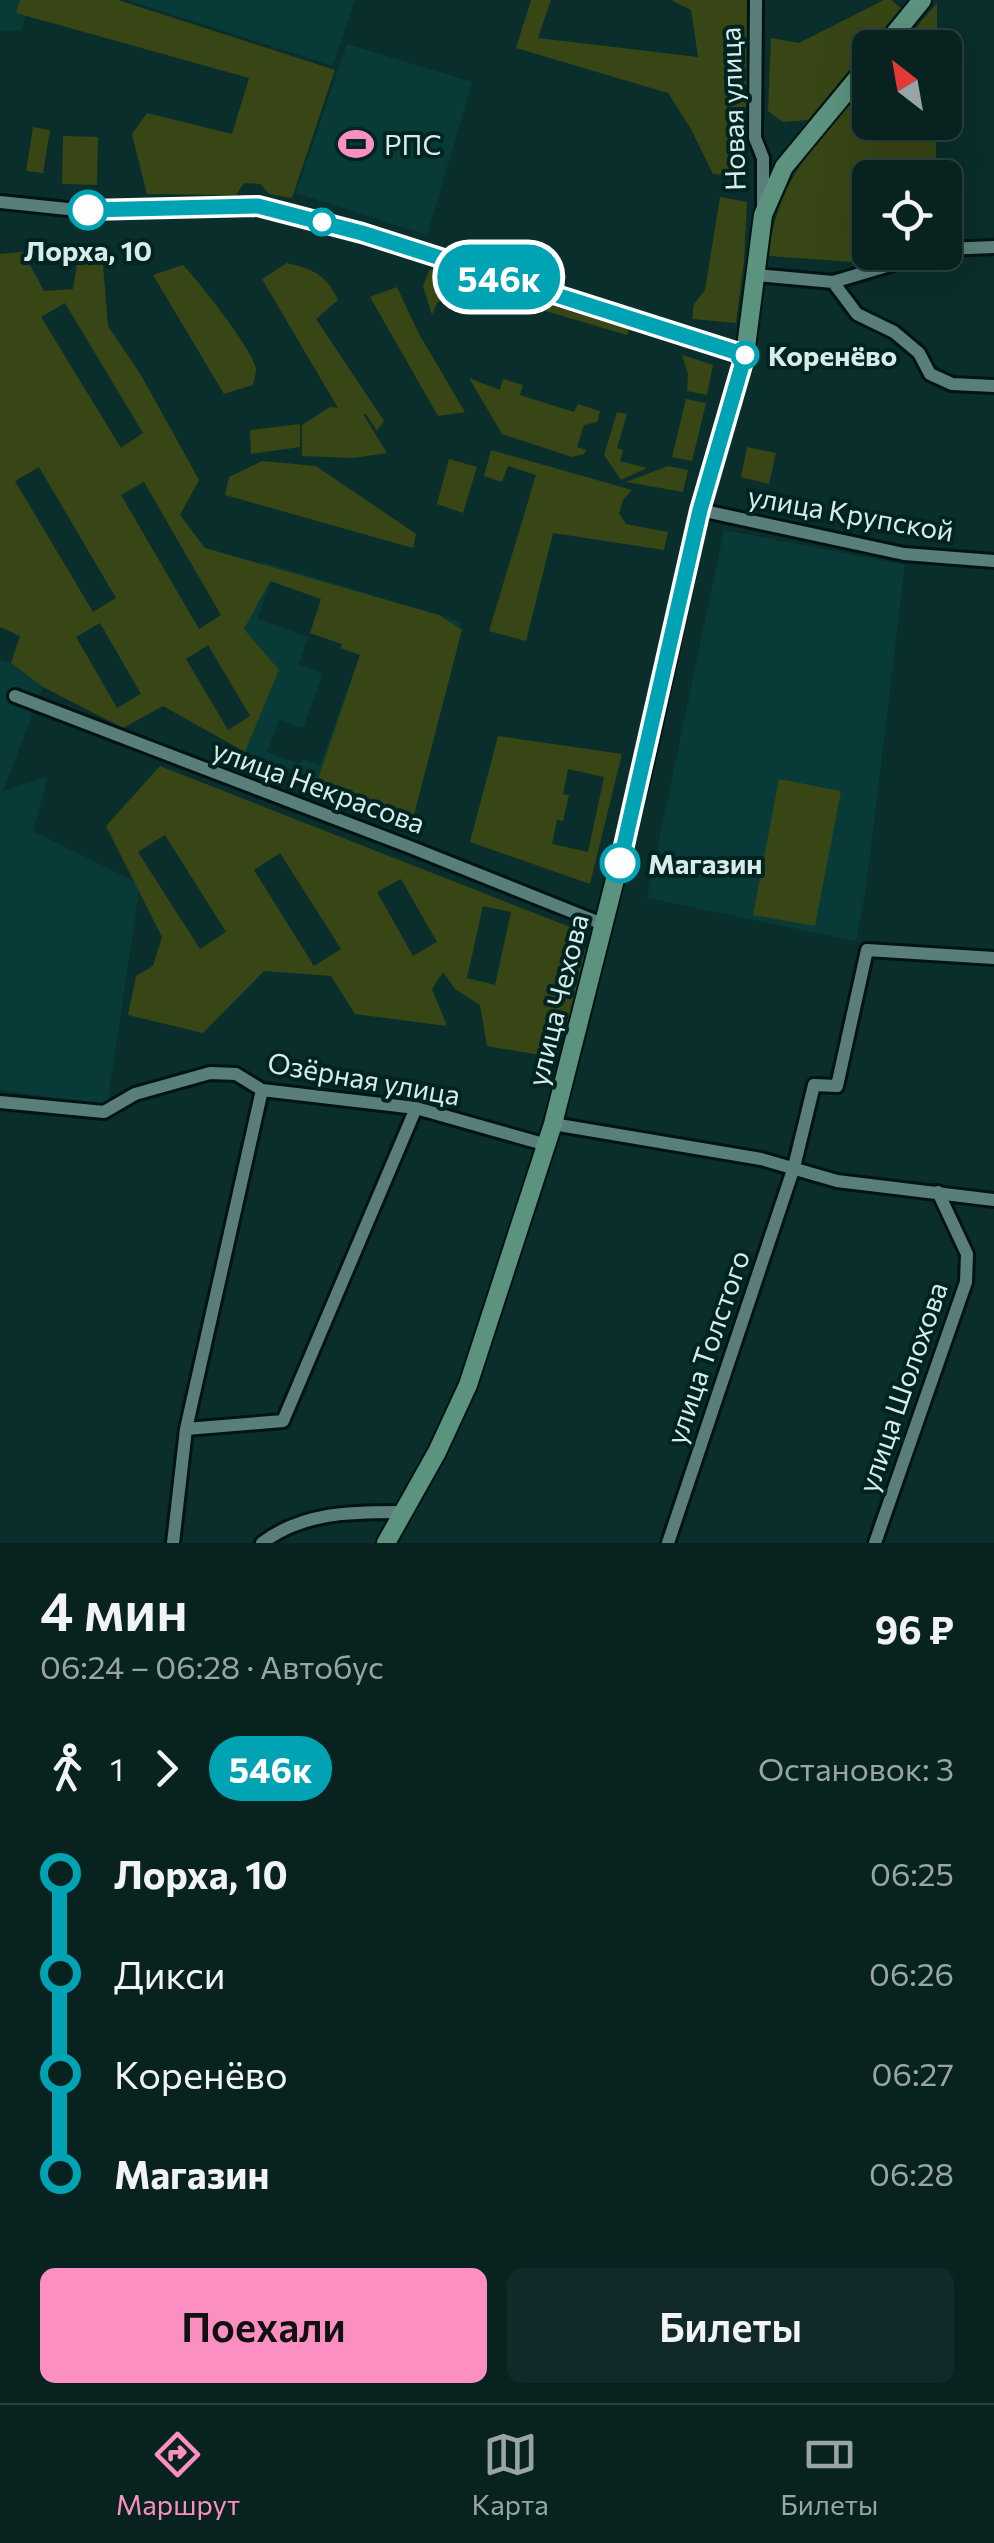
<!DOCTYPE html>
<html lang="ru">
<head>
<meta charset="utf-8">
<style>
  :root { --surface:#082220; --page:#112a29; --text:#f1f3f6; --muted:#98a4a5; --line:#293f3e; --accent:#fc8fc1 }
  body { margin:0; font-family:Commissioner,sans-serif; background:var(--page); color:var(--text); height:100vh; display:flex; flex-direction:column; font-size:38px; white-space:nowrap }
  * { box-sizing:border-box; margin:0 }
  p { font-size:32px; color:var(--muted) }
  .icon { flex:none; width:55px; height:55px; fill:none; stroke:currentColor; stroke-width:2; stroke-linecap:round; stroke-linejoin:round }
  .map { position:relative; height:1543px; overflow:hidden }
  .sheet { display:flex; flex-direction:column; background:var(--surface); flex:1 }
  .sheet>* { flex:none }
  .badge { padding:0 20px; border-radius:32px; font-size:35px; line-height:65px }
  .needle { width:65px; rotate:329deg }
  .buttons { position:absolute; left:852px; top:30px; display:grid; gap:20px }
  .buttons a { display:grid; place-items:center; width:110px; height:110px; border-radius:15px; background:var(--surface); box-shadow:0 10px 40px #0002,0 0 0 2px var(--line); font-size:50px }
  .map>.badge { position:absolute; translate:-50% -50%; box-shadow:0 0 0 5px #fff }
  .legs { display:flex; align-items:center; gap:15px; height:110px; padding:0 40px; font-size:32px }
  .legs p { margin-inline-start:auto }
  .overview { display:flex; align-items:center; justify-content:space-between; height:170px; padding:0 40px }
  h1 { font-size:55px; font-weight:600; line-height:75px }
  .action { display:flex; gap:20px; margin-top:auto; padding:20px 40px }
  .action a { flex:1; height:115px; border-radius:15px; background:var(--accent); color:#111; font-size:40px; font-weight:600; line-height:115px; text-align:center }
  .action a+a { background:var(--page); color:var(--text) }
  ul { padding:0 40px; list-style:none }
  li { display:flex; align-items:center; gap:35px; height:100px; font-size:38px }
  li i { display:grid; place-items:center; width:15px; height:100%; margin:0 12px; background:currentColor }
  li i::after { content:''; width:25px; height:25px; margin:-12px; border:8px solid; border-radius:50%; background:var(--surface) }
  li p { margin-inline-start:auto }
  li:first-child i { background:linear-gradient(#0000 50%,currentColor 0) }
  li:last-child i { background:linear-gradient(currentColor 50%,#0000 0) }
  .tab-bar { display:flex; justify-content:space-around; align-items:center; height:140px; border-top:2px solid var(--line); background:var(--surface); font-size:28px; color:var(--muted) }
  .tab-bar a { display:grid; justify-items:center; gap:5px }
  .tab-bar .selected { color:var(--accent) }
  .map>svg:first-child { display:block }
</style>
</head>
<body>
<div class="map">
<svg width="994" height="1543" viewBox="0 0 994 1543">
  <rect width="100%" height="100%" fill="#0a2e2b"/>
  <path fill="#083b38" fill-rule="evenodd" d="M 0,0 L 31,0 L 21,30 L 0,31 Z
    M 127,0 L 355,0 L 333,66 Z
    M 347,44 L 472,82 L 427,235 L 296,193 Z
    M 724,530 L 905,565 L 866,888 L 856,941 L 647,898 Z
    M 263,562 L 461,622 L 403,814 L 245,752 L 279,670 L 244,629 ZM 271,581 L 322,599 L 310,633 L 342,644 L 341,648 L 360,655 L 320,765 L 302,759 L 300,764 L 267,752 L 279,720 L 303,728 L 323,673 L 299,664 L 308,637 L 257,619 Z
    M 0,660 L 11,663 L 43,687 L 3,791 L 48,776 L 33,831 L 140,884 L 107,1106 L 0,1090 Z"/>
  <path fill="#384615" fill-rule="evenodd" d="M 20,0 L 118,0 L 335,70 L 292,198 L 269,194 L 261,184 L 244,183 L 236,195 L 147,194 L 132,134 L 147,113 L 232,134 L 249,78 L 16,13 Z
    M 531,0 L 551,0 L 538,38 L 698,57 L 691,10 L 671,0 L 747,0 L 747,176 L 713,174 L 691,129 L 668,93 L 516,48 Z
    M 884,0 L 891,0 L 901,8 L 808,120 L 783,122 L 768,111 L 771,38 L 799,43 Z
    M 937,3 L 937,47 L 899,47 Z
    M 870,81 L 870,122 L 936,123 L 936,177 L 870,178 L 870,252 L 880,253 L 853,262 L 769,256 C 776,177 821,138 870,81 Z
    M 33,127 L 50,130 L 43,173 L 26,171 Z
    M 63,136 L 98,137 L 97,185 L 62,184 Z
    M 720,197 L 747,202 L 744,261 L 736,323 L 692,319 L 694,304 L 705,290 Z
    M 79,251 L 102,253 L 108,326 L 141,375 L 199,480 L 180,515 L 205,548 L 439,615 L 462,630 L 414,815 L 318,779 L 360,655 L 341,648 L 342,644 L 310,633 L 321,599 L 270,581 L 244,629 L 279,670 L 245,752 L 163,706 L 123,728 L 43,687 L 11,663 L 20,636 L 0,627 L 0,254 L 23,252 L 44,291 L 73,289 ZM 65,303 L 143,433 L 121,448 L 41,317 ZM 39,467 L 116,598 L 93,612 L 15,481 ZM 144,482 L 221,615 L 199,629 L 121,495 ZM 100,623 L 141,694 L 117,708 L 76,637 ZM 208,645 L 250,716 L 228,730 L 186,659 Z
    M 287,263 C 313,269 327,275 338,300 L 316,319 L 384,421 L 377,431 L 366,414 L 363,414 L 387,453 L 352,458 L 302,456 L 302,425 L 330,407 L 338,408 L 262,279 Z
    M 183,265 C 198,280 254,351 256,369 C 256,374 254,379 253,385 L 224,394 L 153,275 Z
    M 430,269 L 629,329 L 627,335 L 460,286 L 437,303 L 432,315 L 423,286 Z
    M 397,287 L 419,334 L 465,412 L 438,416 L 370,297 Z
    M 682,355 L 713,365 L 707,395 L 687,391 L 688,374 Z
    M 469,378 L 500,390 L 503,379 L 523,385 L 520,395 L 574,412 L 578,404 L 600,411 L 597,422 L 584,425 L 577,447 L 586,450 L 584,454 L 572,457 L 502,434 Z
    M 686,399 L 706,403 L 692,461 L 672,457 Z
    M 617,412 L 627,414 L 617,448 L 623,450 L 620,461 L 647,468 L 621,480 L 604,455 Z
    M 300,424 L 300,447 L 251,454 L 250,430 Z
    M 747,447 L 776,453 L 769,484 L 741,477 Z
    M 491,450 L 632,490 L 623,500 L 619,513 L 626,524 L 668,532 L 664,550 L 553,533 L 526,641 L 489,631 L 536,475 L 508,466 L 502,482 L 484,476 Z
    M 449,459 L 477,467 L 463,513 L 437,504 Z
    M 262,461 L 316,466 L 416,534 L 413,548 L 225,495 L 229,477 Z
    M 668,466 L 688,470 L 683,492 L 626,482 Z
    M 498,736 L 622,754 L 590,884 L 470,842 ZM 568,769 L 604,777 L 588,852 L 552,844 L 557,820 L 563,821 L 569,795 L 563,794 Z
    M 160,766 L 575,929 L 591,964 L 563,1035 L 540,1055 L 487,1046 L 480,1005 L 455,989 L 443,972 L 432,989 L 447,1026 L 355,1014 L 331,976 L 264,971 L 203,1033 L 128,1015 L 136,976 L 153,966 L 162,937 L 106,826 ZM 165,835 L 226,932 L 200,949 L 138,852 ZM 280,853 L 341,949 L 314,966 L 254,870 ZM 401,879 L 437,942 L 413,956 L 377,892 ZM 483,906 L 511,912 L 495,985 L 467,978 Z
    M 779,779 L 841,791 L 815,926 L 753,915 Z"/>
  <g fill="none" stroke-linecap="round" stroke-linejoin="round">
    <defs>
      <path id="minor" d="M 756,0 L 755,138 L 763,158 L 763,206
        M 0,202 L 87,211 L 258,206 L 362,233 L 745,355
        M 945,249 L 994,247
        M 756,275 L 833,282 L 934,252
        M 833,282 L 857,314 L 894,332 L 919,353 L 930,374 L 952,384 L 994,386
        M 700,510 L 904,554 L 994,561
        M 15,696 L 410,847 L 605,925
        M 0,1102 L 104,1112 L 135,1094 L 210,1073 L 236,1074 L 262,1090 L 416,1108 L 547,1145
        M 553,1124 L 761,1159 L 837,1181 L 994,1200
        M 186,1429 L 283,1421 L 416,1108
        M 173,1543 L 186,1429 L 262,1090
        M 262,1543 C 304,1511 354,1512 404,1512
        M 668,1543 L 794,1167 L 814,1085 L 837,1086 L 867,950 L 994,958
        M 875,1543 L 966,1282 L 967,1254 L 938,1192"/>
      <path id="secondary" d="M 883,48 L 922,0
        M 386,1543 L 437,1452 L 468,1385 L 553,1124 L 646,757 L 700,510 L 745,355 L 763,215 L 784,167 L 870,63"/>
    </defs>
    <use href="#minor" stroke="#001513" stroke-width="18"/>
    <use href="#secondary" stroke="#001513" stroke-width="22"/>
    <use href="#minor" stroke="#5a7e7a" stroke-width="12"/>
    <use href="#secondary" stroke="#5c937f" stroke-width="18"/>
  </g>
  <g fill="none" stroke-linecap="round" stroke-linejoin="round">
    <defs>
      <path id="line-1" d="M 88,210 L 258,206 L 362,233 L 745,355 L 700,510 L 620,863"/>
    </defs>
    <use href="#line-1" stroke="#fff" stroke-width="22"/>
    <use href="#line-1" stroke="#00a3b4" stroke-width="15"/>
  </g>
  <defs>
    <symbol id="stadium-bare" viewBox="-9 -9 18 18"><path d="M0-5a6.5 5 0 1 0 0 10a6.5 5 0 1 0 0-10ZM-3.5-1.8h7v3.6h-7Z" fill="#fc8fc1" stroke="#002422" stroke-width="2.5" paint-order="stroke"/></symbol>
  </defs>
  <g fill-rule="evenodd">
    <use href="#stadium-bare" x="331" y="119" width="50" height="50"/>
  </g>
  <g fill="#fff" stroke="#00a3b4" stroke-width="5">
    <circle cx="88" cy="210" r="18"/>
    <circle cx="322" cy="222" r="12"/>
    <circle cx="745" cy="355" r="12"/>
    <circle cx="620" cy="863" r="18"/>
  </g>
  <g text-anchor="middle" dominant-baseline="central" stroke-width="8" stroke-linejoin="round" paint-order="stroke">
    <g font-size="28" fill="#d8ebe8" stroke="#002422">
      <text transform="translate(732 109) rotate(-92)">Новая улица</text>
      <text transform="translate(851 513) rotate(10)">улица Крупской</text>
      <text transform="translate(319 786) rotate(20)">улица Некрасова</text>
      <text transform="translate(557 1000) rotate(-76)">улица Чехова</text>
      <text transform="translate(364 1078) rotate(10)">Озёрная улица</text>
      <text transform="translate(707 1347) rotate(-71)">улица Толстого</text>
      <text transform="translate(902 1387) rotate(-71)">улица Шолохова</text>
    </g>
    <g font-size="28" fill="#d8ebe8" stroke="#002422" text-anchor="start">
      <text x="384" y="144">РПС</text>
    </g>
    <g font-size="28" font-weight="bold" fill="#d8ebe8" stroke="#002422" text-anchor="start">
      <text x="88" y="250" text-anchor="middle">Лорха, 10</text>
      <text x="768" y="355">Коренёво</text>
      <text x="648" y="863">Магазин</text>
    </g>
  </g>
</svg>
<div class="buttons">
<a><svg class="needle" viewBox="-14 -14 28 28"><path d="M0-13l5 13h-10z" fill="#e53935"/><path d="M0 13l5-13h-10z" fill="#98a4a5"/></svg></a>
<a><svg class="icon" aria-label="locate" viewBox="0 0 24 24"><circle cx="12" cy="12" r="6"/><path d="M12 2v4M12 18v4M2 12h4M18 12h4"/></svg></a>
</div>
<b class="badge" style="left:499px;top:277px;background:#00a3b4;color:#fff">546к</b>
</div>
<section class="sheet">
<div class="overview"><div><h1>4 мин</h1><p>06:24 – 06:28 · Автобус</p></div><b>96 ₽</b></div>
<div class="legs"><svg class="icon" aria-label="walk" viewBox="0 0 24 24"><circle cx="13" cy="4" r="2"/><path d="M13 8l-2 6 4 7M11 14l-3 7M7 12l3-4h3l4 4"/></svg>1<svg class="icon" aria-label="forward" viewBox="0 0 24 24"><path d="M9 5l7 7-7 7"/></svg><b class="badge" style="background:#00a3b4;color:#fff">546к</b><p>Остановок: 3</p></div>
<ul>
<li><i style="color:#00a3b4"></i><b>Лорха, 10</b><p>06:25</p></li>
<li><i style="color:#00a3b4"></i><span>Дикси</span><p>06:26</p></li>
<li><i style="color:#00a3b4"></i><span>Коренёво</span><p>06:27</p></li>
<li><i style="color:#00a3b4"></i><b>Магазин</b><p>06:28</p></li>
</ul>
<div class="action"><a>Поехали</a><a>Билеты</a></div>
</section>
<nav class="tab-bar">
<a class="selected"><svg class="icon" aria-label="directions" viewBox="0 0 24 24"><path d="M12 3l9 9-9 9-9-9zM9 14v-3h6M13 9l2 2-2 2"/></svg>Маршрут</a>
<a><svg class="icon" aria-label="map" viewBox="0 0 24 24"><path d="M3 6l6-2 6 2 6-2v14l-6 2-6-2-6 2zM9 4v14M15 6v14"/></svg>Карта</a>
<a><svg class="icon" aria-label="tickets" viewBox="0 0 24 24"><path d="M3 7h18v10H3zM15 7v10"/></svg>Билеты</a>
</nav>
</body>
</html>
